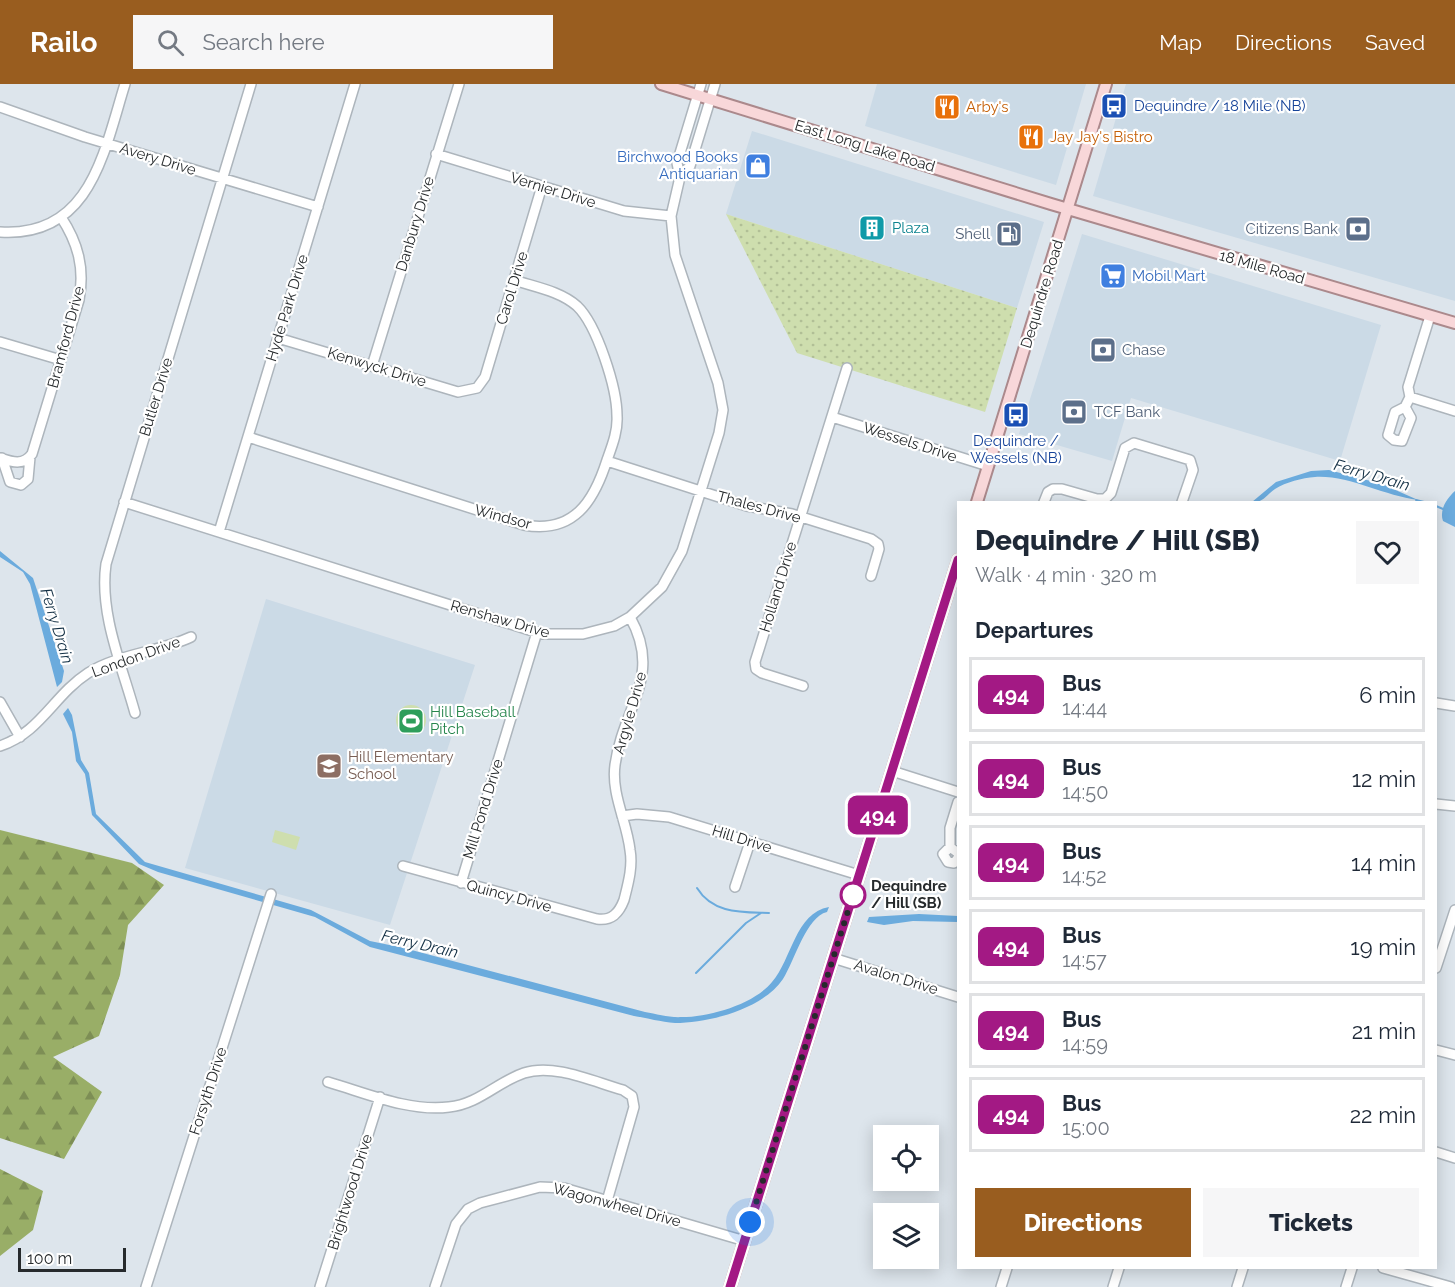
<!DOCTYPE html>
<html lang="en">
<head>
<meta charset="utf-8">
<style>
  :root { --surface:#fff; --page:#f6f6f7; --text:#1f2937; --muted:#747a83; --line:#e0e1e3; --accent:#995d1f }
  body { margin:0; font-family:Raleway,sans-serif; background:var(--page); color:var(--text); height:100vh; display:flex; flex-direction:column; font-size:22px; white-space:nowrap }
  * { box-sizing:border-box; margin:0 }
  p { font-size:20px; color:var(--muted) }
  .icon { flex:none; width:33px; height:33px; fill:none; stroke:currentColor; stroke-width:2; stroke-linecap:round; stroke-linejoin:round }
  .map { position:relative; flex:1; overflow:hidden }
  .panel { position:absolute; left:957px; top:417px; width:480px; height:768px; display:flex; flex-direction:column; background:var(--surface); border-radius:0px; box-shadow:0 3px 15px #0003 }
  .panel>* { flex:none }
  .badge { padding:0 12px; border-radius:9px; font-size:21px; line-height:39px }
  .fabs { position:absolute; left:873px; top:1041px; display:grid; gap:12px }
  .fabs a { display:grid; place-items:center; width:66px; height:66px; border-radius:0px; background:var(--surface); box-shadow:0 3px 15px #0003; font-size:30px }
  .scale { position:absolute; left:18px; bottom:15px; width:108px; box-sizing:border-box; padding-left:6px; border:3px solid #262a2c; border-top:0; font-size:16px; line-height:21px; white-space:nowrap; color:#262a2c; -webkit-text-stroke:4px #fff; paint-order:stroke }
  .you { position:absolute; width:30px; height:30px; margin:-15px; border:4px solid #fff; border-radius:50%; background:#1a73e8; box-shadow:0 0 0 9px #1a73e833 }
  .map>.badge { position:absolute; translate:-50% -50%; box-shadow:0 0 0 3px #fff }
  h2 { padding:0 18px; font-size:22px; line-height:54px }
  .round { display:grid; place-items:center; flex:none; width:63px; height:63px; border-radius:0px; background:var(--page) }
  .summary { display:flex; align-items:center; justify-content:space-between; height:102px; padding:0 18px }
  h1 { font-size:28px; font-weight:800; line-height:45px }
  .button { display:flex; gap:12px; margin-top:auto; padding:12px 18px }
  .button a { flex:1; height:69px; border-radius:0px; background:var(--accent); color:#fff; font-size:24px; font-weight:800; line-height:69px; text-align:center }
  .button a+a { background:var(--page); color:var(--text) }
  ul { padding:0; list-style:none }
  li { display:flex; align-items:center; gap:18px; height:75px; margin:0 12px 9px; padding:0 6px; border:3px solid var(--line); border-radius:0px }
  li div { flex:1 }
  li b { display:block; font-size:22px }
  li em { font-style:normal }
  li .badge { min-width:66px; font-weight:700; text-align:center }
  header { display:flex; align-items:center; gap:36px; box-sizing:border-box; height:84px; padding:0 30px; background:var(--accent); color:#fff }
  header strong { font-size:28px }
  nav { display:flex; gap:33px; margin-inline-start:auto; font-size:21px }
  .search { width:420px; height:54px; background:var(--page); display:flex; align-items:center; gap:15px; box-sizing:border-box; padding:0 21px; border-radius:0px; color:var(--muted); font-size:22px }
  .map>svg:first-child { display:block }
</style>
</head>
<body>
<header>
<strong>Railo</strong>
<div class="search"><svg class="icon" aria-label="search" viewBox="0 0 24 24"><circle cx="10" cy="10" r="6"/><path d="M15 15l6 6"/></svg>Search here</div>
<nav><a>Map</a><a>Directions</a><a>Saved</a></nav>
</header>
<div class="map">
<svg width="1455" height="1203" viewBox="0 0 1455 1203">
  <defs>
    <pattern id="grass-dots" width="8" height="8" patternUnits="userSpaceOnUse" patternTransform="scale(1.5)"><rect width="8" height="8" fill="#cedeae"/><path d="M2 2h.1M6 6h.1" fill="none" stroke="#b1bf96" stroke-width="1.8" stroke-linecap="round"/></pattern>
    <pattern id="forest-firs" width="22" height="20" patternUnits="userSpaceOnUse" patternTransform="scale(1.5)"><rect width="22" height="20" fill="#99ae67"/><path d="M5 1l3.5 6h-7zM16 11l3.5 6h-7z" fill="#7d8e55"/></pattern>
  </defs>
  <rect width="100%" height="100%" fill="#dde5ec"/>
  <path fill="#cbdae6" d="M 877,0 L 1086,0 L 1056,101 L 865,42 Z
    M 1126,0 L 1455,0 L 1455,217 L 1093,112 Z
    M 752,47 L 1044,138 L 1017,224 L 726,130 Z
    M 1082,150 L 1381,241 L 1340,377 L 1131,314 L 1112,377 L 1019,350 Z
    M 266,515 L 475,581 L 390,841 L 185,784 Z"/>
  <path fill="url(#grass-dots)" d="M 726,130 L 1017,224 L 985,328 L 797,269 Z"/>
  <path fill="url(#forest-firs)" d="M 0,746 L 132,779 L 164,801 L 128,841 L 120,891 L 99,952 L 53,973 L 102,1008 L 64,1075 L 0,1054 Z
    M 0,1085 L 43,1107 L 33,1146 L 0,1172 Z"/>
  <path fill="#cedeae" d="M396 636a15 15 0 1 1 30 0a15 15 0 1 1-30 0Z
    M 275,746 L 300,753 L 296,766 L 272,758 Z"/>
  <path fill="#6babdd" d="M 1329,386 L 1382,400 L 1418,416 C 1384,412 1349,391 1315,393 C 1302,394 1286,398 1275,405 C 1266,411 1263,419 1252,418 L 1276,398 L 1311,387 Z
    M 1455,407 L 1455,443 L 1443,437 C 1439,426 1447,414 1455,407 Z
    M 0,467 L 33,494 L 64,587 L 62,598 L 57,603 L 30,500 L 23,488 L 0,473 Z
    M 68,624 L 72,631 L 81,676 L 89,689 L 96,730 L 145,778 L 311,826 L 370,857 L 404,864 L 645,928 C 657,930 670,934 682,933 C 710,933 754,920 772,898 C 792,875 795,829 829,823 L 827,828 C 806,833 795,876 783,895 C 763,925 709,939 675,939 C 661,938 647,934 634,932 L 370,863 L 315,833 L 158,788 L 139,780 L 92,731 L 85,690 L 76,677 L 72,648 L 63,630 Z
    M 919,830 L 958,832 L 958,838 L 913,837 L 884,841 L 867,838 L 869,833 Z"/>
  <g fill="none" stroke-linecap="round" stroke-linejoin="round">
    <path stroke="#6babdd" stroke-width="2" d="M 1416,416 L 1424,418
      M 1436,422 L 1443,425
      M 697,804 C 713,830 742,828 769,829
      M 696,889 L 746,839 L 761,829"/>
    <defs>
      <path id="minor" d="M 0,23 L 85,53 L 318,123
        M 436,70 L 624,127 L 671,132
        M 680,93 L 690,82 L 715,0
        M 0,148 C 91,154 104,67 125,0
        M 278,254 L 458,308 L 477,304 L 485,293 L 542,102
        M 0,258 L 61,276
        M 372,282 L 459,0
        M 1410,313 L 1455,327
        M 1405,323 L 1411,334 L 1402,357 L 1394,356 L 1388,351 L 1395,328 L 1405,323 L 1410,313 L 1408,303 L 1430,232
        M 832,333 L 988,382
        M 248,353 L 524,441 C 574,450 594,417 607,376 C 612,362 618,347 617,332 C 617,304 597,241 577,222 C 560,207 535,203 514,196
        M 0,374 C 12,378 23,382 32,370 L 79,216 C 85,184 78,159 61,133
        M 2,374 L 10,398 L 21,401 L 28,395 L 30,373
        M 607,377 L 747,422 L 792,430 L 871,455 L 878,460 L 879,465 L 871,492
        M 124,418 L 542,550 L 583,550 L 614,542 L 630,533 L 662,503 L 682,467 L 719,349 L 723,326 L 718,299 L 675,171 L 671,132 L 680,93 L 677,79 L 701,0
        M 1044,418 L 1048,408 L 1053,405 L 1062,405 L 1097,415 L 1105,415 L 1111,409 L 1125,364 L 1134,359 L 1190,376 L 1193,386 L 1182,418
        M 219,448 L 355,0
        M 803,602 L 762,589 L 756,585 L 755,578 L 847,284
        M 0,618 L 20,653
        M 1436,619 L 1455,622
        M 135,629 C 122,582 99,529 106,480 L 251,0
        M 0,662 C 40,649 54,611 88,589 C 118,570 159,568 191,553
        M 892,687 L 958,708
        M 1436,720 L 1455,722
        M 622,732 L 637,730 L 669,733 L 859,791
        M 950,763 L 950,744 L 958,718
        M 958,769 L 950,763 L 943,770 L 948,778 L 954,779 L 958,774
        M 403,782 L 597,835 C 612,837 619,829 624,816 C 628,800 633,783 630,766 C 627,738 611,710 615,681 C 623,623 663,592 630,533
        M 461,799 L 537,548
        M 735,803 L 750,758
        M 833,874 L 958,913
        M 1436,884 L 1455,826
        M 1436,966 L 1455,971
        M 328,998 C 366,1009 409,1028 449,1023 C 479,1020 497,998 524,989 C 554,979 594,998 623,1006 L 632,1012 L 634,1023 L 607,1117
        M 1436,1068 L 1455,1074
        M 1383,1184 L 1451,1203
        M 146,1203 L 271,810
        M 320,1203 L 380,1013
        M 435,1203 L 456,1140 L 468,1125 L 480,1119 L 540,1103 L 564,1104 L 745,1157
        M 1001,1203 L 1007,1184
        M 1113,1203 L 1119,1184
        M 1237,1203 L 1243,1184
        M 1346,1203 L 1352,1184"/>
      <path id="major" d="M 661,0 L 1051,120 L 1455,239
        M 977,418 L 1106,0
        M 730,1203 L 958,476"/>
    </defs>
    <use href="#minor" stroke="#adb5bc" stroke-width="12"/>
    <use href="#major" stroke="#ab898c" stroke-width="14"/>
    <use href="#minor" stroke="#fff" stroke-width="9"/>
    <use href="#major" stroke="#f8d7d9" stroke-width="10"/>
  </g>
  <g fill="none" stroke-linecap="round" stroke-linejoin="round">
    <defs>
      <path id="line" d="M 730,1203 L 958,476"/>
    </defs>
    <use href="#line" stroke="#fff" stroke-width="14"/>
    <use href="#line" stroke="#a31984" stroke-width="9"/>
    <path stroke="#262a2c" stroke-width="6" stroke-dasharray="0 10.8" d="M 750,1138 L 853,811"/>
  </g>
  <defs>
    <symbol id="bus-square" viewBox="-11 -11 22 22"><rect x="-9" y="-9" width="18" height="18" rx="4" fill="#1a4fb4" stroke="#fff"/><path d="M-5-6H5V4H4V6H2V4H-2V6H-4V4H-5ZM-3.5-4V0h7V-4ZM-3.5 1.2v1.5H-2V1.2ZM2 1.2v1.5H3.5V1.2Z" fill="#fff"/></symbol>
    <symbol id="restaurant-square" viewBox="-11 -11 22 22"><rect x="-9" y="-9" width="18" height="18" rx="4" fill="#e8710a" stroke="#fff"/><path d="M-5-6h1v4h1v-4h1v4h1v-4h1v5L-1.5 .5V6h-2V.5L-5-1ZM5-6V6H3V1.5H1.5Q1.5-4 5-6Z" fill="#fff"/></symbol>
    <symbol id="shop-square" viewBox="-11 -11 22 22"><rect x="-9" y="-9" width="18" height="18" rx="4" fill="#3f7fe0" stroke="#fff"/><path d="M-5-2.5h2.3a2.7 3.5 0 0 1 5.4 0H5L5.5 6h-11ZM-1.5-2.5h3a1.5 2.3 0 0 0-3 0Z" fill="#fff"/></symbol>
    <symbol id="building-square" viewBox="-11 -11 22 22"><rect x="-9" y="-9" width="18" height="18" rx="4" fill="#0f9aa8" stroke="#fff"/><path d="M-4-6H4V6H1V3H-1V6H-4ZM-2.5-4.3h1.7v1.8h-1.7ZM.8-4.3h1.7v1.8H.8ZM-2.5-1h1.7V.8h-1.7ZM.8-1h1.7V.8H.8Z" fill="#fff"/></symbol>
    <symbol id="bank-square" viewBox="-11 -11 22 22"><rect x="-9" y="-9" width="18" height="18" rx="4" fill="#5c6f8a" stroke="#fff"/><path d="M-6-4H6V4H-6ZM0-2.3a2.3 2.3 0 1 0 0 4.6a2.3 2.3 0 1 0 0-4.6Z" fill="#fff"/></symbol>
    <symbol id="fuel-square" viewBox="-11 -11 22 22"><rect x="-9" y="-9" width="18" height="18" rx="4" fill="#5c6f8a" stroke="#fff"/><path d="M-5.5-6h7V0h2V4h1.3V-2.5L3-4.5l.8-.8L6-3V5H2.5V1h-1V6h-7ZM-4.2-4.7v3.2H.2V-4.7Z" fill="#fff"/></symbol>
    <symbol id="supermarket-square" viewBox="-11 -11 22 22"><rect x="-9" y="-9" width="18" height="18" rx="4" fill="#3f7fe0" stroke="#fff"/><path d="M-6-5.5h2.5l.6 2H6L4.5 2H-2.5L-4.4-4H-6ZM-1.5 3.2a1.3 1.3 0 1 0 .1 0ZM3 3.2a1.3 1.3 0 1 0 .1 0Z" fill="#fff"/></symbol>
    <symbol id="stadium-square" viewBox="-11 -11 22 22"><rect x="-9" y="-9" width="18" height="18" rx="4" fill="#2e9e5b" stroke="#fff"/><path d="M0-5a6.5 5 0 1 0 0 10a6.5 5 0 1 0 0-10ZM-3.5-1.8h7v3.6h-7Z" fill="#fff"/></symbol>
    <symbol id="school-square" viewBox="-11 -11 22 22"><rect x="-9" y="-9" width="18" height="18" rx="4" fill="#8d6e63" stroke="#fff"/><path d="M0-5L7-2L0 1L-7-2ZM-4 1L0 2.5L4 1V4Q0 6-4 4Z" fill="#fff"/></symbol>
  </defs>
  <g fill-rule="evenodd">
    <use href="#bus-square" x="1099" y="7" width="30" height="30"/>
    <use href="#restaurant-square" x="932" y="8" width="30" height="30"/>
    <use href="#restaurant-square" x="1016" y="38" width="30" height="30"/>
    <use href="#shop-square" x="743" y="67" width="30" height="30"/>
    <use href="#building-square" x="857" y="129" width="30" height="30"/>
    <use href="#bank-square" x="1343" y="130" width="30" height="30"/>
    <use href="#fuel-square" x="994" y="135" width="30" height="30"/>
    <use href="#supermarket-square" x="1098" y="177" width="30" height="30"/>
    <use href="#bank-square" x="1088" y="251" width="30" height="30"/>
    <use href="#bank-square" x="1059" y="313" width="30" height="30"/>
    <use href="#bus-square" x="1001" y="316" width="30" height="30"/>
    <use href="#stadium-square" x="396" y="622" width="30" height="30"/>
    <use href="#school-square" x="314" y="667" width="30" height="30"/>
  </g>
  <circle fill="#fff" stroke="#a31984" stroke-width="3" cx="853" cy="811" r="12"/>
  <g text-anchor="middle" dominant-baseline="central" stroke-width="4.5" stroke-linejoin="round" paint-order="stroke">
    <g font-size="15" fill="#164399" stroke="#fff" text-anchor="start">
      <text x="1134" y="22">Dequindre / 18 Mile (NB)</text>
      <text x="1016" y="357" text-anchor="middle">Dequindre /<tspan x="1016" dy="17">Wessels (NB)</tspan></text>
    </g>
    <g font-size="15" fill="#c56008" stroke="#fff" text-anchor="start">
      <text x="966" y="23">Arby's</text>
      <text x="1050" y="53">Jay Jay's Bistro</text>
    </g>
    <g font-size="15" fill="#262a2c" stroke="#fff">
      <text transform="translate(865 62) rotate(17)">East Long Lake Road</text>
      <text transform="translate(158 75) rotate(17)">Avery Drive</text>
      <text transform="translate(553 106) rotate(17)">Vernier Drive</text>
      <text transform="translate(415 140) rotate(-73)">Danbury Drive</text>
      <text transform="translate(1262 183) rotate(16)">18 Mile Road</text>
      <text transform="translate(512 204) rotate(-73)">Carol Drive</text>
      <text transform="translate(1042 210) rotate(-73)">Dequindre Road</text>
      <text transform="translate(287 224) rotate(-73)">Hyde Park Drive</text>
      <text transform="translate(66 253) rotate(-75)">Bramford Drive</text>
      <text transform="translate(377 283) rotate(17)">Kenwyck Drive</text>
      <text transform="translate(156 313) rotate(-73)">Butler Drive</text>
      <text transform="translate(910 358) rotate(18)">Wessels Drive</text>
      <text transform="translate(759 423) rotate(15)">Thales Drive</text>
      <text transform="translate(503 433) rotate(15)">Windsor</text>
      <text transform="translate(778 503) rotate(-73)">Holland Drive</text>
      <text transform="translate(500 535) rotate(16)">Renshaw Drive</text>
      <text transform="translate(136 573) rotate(-20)">London Drive</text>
      <text transform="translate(630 629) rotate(-74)">Argyle Drive</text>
      <text transform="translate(483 725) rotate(-73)">Mill Pond Drive</text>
      <text transform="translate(742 755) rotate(17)">Hill Drive</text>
      <text transform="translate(509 812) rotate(15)">Quincy Drive</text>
      <text transform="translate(896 893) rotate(17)">Avalon Drive</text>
      <text transform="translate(208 1007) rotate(-72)">Forsyth Drive</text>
      <text transform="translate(350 1108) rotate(-73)">Brightwood Drive</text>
      <text transform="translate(617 1121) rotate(15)">Wagonwheel Drive</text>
    </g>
    <g font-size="15" fill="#366cbe" stroke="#fff" text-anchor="end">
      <text x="738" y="73">Birchwood Books<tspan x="738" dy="17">Antiquarian</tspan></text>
      <text x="1132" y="192" text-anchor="start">Mobil Mart</text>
    </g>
    <g font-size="15" fill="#0d838f" stroke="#fff" text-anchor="start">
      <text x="892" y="144">Plaza</text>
    </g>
    <g font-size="15" fill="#4e5e75" stroke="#fff" text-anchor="end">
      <text x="1338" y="145">Citizens Bank</text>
      <text x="990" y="150">Shell</text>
      <text x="1122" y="266" text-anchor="start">Chase</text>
      <text x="1094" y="328" text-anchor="start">TCF Bank</text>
    </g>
    <g font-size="15" fill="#27864d" stroke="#fff" text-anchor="start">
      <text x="430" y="628">Hill Baseball<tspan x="430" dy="17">Pitch</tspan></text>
    </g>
    <g font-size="15" fill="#785e54" stroke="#fff" text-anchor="start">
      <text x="348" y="673">Hill Elementary<tspan x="348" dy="17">School</tspan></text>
    </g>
    <g font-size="15" font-weight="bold" fill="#262a2c" stroke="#fff" text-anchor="start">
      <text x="871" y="802">Dequindre<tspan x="871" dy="17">/ Hill (SB)</tspan></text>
    </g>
    <g font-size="16" font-style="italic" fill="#112e43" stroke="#fff">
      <text transform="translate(1372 391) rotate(16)">Ferry Drain</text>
      <text transform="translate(57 542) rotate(73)">Ferry Drain</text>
      <text transform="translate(420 860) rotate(13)">Ferry Drain</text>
    </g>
  </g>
</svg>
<div class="fabs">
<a><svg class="icon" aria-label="locate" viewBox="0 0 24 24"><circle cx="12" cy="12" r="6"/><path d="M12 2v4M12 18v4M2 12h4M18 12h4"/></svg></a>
<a><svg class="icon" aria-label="layers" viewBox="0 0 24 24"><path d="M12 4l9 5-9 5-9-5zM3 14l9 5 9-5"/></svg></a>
</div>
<div class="scale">100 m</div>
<div class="you" style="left:750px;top:1138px"></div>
<b class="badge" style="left:878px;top:731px;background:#a31984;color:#fff">494</b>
<section class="panel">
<div class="summary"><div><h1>Dequindre / Hill (SB)</h1><p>Walk · 4 min · 320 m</p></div><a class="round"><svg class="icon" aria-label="heart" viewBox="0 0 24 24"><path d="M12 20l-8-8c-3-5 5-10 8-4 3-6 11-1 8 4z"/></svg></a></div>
<h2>Departures</h2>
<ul>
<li><span class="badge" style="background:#a31984;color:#fff">494</span><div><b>Bus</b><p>14:44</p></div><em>6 min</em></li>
<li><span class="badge" style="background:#a31984;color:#fff">494</span><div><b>Bus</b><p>14:50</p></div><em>12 min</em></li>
<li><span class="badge" style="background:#a31984;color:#fff">494</span><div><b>Bus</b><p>14:52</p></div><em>14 min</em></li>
<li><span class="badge" style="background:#a31984;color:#fff">494</span><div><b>Bus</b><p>14:57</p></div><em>19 min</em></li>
<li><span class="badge" style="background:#a31984;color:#fff">494</span><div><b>Bus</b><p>14:59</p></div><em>21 min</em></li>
<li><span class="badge" style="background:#a31984;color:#fff">494</span><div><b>Bus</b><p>15:00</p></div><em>22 min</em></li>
</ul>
<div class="button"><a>Directions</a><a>Tickets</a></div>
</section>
</div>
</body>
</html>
